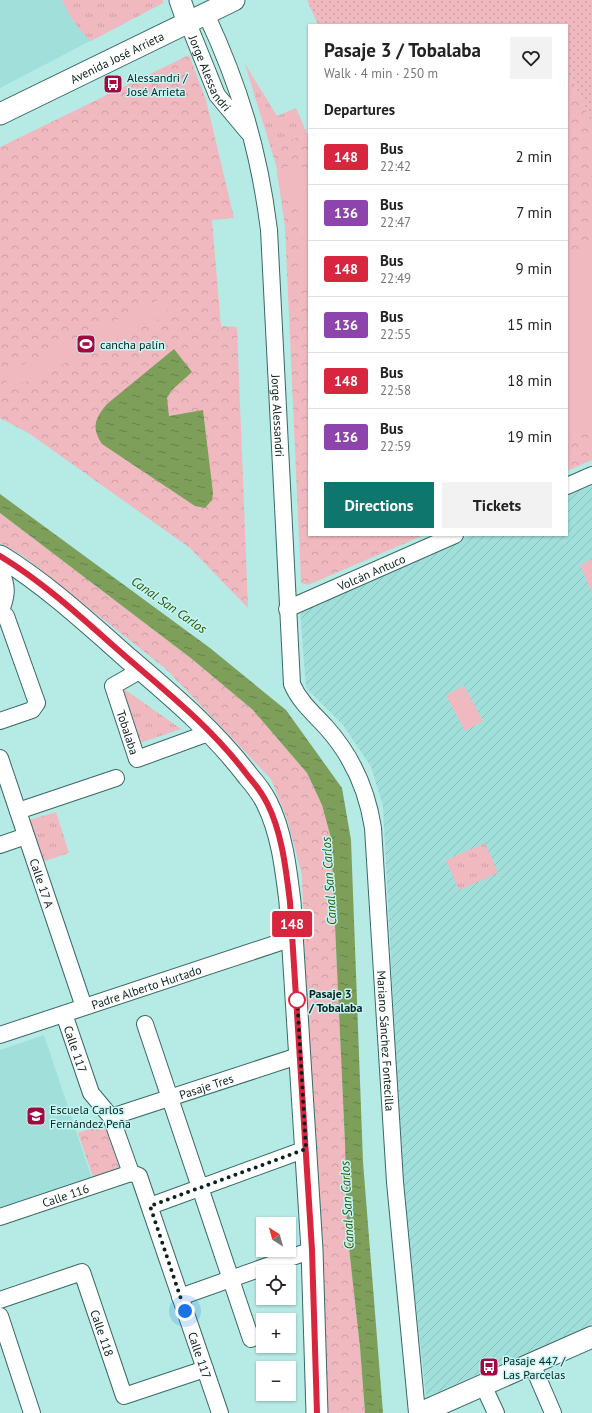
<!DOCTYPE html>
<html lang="en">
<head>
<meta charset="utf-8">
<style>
  :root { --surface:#fff; --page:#f2f2f2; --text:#222; --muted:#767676; --line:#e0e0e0; --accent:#0f766e }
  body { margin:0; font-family:"PT Sans",sans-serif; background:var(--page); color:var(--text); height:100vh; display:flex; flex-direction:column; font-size:15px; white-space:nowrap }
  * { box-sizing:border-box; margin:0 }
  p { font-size:13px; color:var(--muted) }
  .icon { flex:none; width:22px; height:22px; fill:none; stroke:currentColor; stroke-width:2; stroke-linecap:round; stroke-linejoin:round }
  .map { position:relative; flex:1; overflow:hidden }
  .panel { position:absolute; left:308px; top:24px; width:260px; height:512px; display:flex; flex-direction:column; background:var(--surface); border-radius:0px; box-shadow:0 1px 3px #0004 }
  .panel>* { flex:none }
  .badge { padding:0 8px; border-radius:3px; font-size:14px; line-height:26px }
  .needle { width:26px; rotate:323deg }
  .controls { position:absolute; left:256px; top:1217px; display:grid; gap:8px }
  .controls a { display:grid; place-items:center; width:40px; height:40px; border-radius:0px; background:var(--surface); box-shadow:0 1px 3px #0004; font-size:20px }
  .you { position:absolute; width:20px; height:20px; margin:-10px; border:3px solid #fff; border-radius:50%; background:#1a73e8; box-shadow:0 0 0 6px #1a73e833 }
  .map>.badge { position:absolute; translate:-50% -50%; box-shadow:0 0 0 2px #fff }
  h2 { padding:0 16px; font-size:15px; line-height:36px }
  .round { display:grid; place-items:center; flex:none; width:42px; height:42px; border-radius:0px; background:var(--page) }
  .head { display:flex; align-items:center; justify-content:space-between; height:68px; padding:0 16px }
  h1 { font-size:19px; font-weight:800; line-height:30px }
  .cta { display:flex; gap:8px; margin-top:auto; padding:8px 16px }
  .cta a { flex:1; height:46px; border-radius:0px; background:var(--accent); color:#fff; font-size:16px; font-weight:800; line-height:46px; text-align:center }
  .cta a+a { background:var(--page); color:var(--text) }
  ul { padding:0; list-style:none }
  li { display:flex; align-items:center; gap:12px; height:56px; padding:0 16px; border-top:1px solid var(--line) }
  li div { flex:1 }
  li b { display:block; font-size:15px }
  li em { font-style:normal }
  li .badge { min-width:44px; font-weight:700; text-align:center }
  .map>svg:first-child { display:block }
</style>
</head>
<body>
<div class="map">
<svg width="592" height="1413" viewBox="0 0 592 1413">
  <defs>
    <pattern id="industrial-furrows" width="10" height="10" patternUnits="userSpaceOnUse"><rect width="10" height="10" fill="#a1dfdb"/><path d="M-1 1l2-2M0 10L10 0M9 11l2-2" fill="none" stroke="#89bfbc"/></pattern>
    <pattern id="grass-tufts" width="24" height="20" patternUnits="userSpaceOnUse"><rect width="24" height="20" fill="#f0b9c0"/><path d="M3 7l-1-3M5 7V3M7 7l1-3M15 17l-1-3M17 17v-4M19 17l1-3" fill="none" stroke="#cd9fa5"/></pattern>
    <pattern id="park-crowns" width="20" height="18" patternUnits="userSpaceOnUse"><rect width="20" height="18" fill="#f0b9c0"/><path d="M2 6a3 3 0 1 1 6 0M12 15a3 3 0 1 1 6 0" fill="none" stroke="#cd9fa5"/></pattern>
    <pattern id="garden-dots" width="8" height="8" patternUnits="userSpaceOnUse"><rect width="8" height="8" fill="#f0b9c0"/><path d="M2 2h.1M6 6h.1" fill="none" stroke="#cd9fa5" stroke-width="1.8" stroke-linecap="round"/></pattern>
    <pattern id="water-ripples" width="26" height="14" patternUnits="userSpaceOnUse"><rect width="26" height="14" fill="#7d9f5a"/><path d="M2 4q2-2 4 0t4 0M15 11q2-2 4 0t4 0" fill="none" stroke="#65814a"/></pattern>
  </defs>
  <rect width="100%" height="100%" fill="#b6eae5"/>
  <path fill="#a1dfdb" d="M 0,0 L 163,0 L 163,3 L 0,88 Z
    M 44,1035 L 93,1182 L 0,1213 L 0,1050 Z"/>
  <path fill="url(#industrial-furrows)" d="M 592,482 L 592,1324 L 426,1397 L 402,1177 L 383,806 L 371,767 L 343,725 L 306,688 L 300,610 L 472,535 L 567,535 L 567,493 Z"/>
  <path fill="url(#grass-tufts)" d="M 62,0 L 163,0 L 163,3 L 91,41 C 78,29 69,16 62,0 Z
    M 245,64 L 277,116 L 296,108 L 307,133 L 271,149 Z
    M 117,684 L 181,729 L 137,744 Z
    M 56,812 L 69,853 L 45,861 L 40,857 L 29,820 Z
    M 485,843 L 498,873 L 459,890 L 446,860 Z"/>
  <path fill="url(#park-crowns)" d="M 189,55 L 206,100 L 234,218 L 212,220 L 221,326 L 237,327 L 248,608 L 190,548 L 30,434 L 0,418 L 0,147 Z
    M 567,74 L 574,82 L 592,124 L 592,460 L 567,471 Z
    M 309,132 L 309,535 L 424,535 L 308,585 L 301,583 L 285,227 L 276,165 L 271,149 Z
    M 0,513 L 192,659 L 253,710 L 307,773 L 322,805 L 331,838 L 345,1143 L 347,1230 L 360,1347 L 365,1413 L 326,1413 L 311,1154 L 302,875 L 287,819 L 271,779 L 166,669 L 23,556 L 0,543 Z
    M 100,1125 L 107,1131 L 120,1171 L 94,1180 L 78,1133 Z"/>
  <path fill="url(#garden-dots)" d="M 307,0 L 592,0 L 592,124 L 574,82 L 567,74 L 567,25 L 318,25 Z"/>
  <path fill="#f0b9c0" d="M 290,164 L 309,169 L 309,293 C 285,278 306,250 302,229 C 302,225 301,221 300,217 C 293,196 267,185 290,164 Z
    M 592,243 L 592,424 L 567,435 L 567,254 Z
    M 162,298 L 169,314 L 10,389 L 3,374 Z
    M 592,559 L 592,593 L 580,565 Z
    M 464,686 L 483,721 L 465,731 L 446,695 Z"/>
  <path fill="url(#water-ripples)" d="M 174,349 L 192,372 L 172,390 L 167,398 L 169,416 L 203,410 L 213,493 L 212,500 L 205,508 L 195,506 L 102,444 C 91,428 95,418 107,404 Z
    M 0,494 L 210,648 L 286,710 L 342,788 L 351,840 L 363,1162 L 383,1413 L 365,1413 L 360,1347 L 347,1230 L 345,1143 L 331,838 L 322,805 L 307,773 L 253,710 L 192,659 L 0,513 Z"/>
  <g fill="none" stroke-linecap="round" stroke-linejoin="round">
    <defs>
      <g id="minor">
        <path id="s1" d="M 206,14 C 240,87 259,150 269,230 L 292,684 C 299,701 313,713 326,727 C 352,756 367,789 373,828 L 395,1182 L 417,1413"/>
        <path id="s2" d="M 188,23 L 217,95 L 248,132"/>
        <path d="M 567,486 L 592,475"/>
        <path id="s3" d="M 287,609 L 455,535"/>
        <path d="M 0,613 L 6,616 L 37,703 L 32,710 L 0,721"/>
        <path d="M 0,613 C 7,596 8,588 1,571 L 8,561"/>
        <path id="s4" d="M 141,670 L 113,686 L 137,759 L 211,732"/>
        <path id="s5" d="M 0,758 L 84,1007"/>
        <path d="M 18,811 L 116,778"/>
        <path d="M 0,845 L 26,836"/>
        <path id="s6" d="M 64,1014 L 91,1093 L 111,1117 L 131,1173 L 139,1176 L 220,1413"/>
        <path d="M 145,1024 L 251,1339"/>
        <path id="s7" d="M 0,1035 L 293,938"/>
        <path id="s8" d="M 111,1117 L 301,1055"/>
        <path d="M 150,1206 L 306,1149"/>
        <path id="s9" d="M 0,1217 L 131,1173"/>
        <path d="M 180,1297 L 312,1250"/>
        <path id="s10" d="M 0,1300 L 82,1272 L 124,1396 L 205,1369"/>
        <path d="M 0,1316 L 32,1413"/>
        <path d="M 532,1364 L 553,1413"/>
        <path d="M 483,1385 L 496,1413"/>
      </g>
      <g id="major">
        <path d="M 180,0 L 188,23"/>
        <path id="s11" d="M 0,114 L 234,0"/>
        <path d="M 0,556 C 46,584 89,624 130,660 C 172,696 214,731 248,776 C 255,784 262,793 267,803 C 282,833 286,870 290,902 L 312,1250 L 317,1413"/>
        <path d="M 420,1413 L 592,1337"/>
      </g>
    </defs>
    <use href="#minor" stroke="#386966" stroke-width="18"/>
    <use href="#major" stroke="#386966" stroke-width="23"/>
    <use href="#minor" stroke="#fff" stroke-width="16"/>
    <use href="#major" stroke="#fff" stroke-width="21"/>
  </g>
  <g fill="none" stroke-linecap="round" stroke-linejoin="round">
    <defs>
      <path id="line" d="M 0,556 C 45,583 85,621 125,656 C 169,694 213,729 248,776 C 255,784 262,793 267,803 C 282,832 286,870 290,902 L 312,1250 L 317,1413"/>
    </defs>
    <use href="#line" stroke="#fff" stroke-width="9"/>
    <use href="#line" stroke="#d7263d" stroke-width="6"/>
    <path stroke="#0c211f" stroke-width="4" stroke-dasharray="0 7.2" d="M 185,1311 L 150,1206 L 306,1149 L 297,996 L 297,1000"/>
  </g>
  <defs>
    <symbol id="bus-square" viewBox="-11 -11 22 22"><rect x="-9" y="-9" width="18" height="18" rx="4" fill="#a30941" stroke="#c3f7f3"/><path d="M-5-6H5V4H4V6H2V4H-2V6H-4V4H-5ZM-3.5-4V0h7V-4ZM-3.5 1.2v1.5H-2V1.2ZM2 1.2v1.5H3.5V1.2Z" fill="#fff"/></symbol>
    <symbol id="stadium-square" viewBox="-11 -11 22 22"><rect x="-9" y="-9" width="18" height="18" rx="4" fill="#a30941" stroke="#c3f7f3"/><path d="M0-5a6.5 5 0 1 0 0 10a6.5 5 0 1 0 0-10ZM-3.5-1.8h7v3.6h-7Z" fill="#fff"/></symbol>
    <symbol id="school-square" viewBox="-11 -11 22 22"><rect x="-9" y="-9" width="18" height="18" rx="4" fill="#a30941" stroke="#c3f7f3"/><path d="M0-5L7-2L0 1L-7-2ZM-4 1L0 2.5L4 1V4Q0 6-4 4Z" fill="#fff"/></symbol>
  </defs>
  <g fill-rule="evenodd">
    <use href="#bus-square" x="102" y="73" width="22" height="22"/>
    <use href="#stadium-square" x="75" y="333" width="22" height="22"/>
    <use href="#school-square" x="25" y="1105" width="22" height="22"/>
    <use href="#bus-square" x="478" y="1356" width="22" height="22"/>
  </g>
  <circle fill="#fff" stroke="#d7263d" stroke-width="2" cx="297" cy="1000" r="8"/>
  <g text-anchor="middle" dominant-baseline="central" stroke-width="3" stroke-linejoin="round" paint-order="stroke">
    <g font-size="12" fill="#0c211f" stroke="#c3f7f3">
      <text stroke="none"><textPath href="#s11" startOffset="130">Avenida José Arrieta</textPath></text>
      <text stroke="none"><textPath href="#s2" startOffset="55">Jorge Alessandri</textPath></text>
      <text stroke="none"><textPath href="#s1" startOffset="412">Jorge Alessandri</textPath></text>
      <text stroke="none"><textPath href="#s3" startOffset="92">Volcán Antuco</textPath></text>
      <text stroke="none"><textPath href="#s4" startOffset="81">Tobalaba</textPath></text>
      <text stroke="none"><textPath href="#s5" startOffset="132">Calle 17 A</textPath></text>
      <text stroke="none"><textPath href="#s7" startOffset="154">Padre Alberto Hurtado</textPath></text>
      <text stroke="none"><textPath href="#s1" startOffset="1062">Mariano Sánchez Fontecilla</textPath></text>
      <text stroke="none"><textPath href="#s6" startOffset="37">Calle 117</textPath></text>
      <text stroke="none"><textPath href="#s8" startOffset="100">Pasaje Tres</textPath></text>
      <text stroke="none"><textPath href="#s9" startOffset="69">Calle 116</textPath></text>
      <text stroke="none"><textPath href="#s10" startOffset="151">Calle 118</textPath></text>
      <text stroke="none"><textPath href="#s6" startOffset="372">Calle 117</textPath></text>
    </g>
    <g font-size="12" fill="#0c211f" stroke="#c3f7f3" text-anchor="start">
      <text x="127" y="77">Alessandri /<tspan x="127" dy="14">José Arrieta</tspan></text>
      <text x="100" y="344">cancha palín</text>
      <text x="50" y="1109">Escuela Carlos<tspan x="50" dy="14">Fernández Peña</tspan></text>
      <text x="503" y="1360">Pasaje 447 /<tspan x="503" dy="14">Las Parcelas</tspan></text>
    </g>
    <g font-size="12" font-weight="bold" fill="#0c211f" stroke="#c3f7f3" text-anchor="start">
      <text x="309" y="993">Pasaje 3<tspan x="309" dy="14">/ Tobalaba</tspan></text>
    </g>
    <g font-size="13" font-style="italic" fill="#325000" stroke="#c3f7f3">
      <text transform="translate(169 605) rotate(35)">Canal San Carlos</text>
      <text transform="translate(329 881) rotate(-94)">Canal San Carlos</text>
      <text transform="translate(347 1205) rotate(-93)">Canal San Carlos</text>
    </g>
  </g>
</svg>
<div class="controls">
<a><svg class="needle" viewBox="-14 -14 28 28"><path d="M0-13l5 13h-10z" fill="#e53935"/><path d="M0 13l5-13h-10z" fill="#767676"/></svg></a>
<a><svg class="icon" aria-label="locate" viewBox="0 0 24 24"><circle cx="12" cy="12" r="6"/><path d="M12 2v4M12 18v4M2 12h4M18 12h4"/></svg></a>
<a>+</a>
<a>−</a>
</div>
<div class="you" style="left:185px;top:1311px"></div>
<b class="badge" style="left:292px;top:924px;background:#d7263d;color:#fff">148</b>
<section class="panel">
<div class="head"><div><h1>Pasaje 3 / Tobalaba</h1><p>Walk · 4 min · 250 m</p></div><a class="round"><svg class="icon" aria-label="heart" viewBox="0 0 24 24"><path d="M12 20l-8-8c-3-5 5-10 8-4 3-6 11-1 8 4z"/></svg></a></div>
<h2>Departures</h2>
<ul>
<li><span class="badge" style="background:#d7263d;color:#fff">148</span><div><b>Bus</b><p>22:42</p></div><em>2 min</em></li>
<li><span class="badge" style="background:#8e44ad;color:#fff">136</span><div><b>Bus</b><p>22:47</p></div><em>7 min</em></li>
<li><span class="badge" style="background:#d7263d;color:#fff">148</span><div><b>Bus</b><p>22:49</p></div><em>9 min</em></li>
<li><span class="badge" style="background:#8e44ad;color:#fff">136</span><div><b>Bus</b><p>22:55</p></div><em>15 min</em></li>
<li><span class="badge" style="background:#d7263d;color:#fff">148</span><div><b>Bus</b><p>22:58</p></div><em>18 min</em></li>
<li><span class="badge" style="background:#8e44ad;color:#fff">136</span><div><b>Bus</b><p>22:59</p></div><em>19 min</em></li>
</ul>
<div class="cta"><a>Directions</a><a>Tickets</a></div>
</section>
</div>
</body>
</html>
